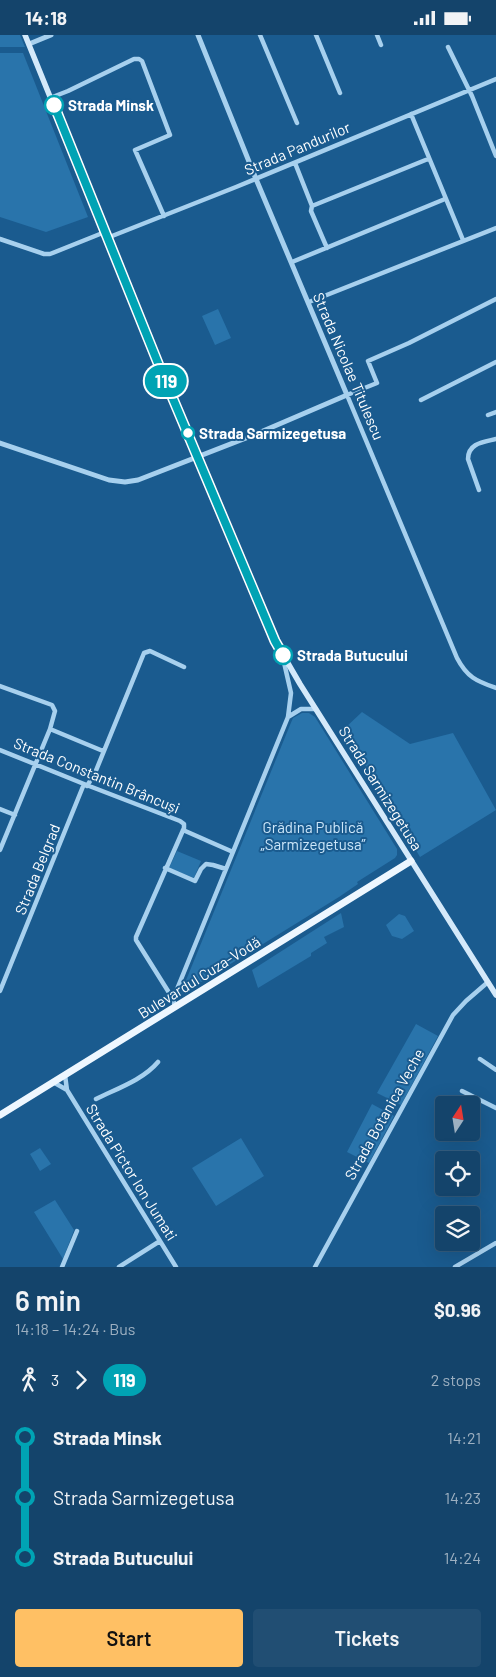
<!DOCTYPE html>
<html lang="en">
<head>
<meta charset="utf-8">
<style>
  :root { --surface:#14446b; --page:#214e73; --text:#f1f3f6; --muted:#9db0c1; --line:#335c7e; --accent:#ffc064 }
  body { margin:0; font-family:Barlow,sans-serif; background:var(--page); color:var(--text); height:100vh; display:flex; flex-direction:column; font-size:19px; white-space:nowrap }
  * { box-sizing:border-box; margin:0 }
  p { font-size:16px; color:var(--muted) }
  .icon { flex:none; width:28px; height:28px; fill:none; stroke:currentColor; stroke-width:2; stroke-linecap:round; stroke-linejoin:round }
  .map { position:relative; height:1232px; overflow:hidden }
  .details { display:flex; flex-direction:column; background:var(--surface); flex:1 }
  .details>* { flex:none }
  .badge { padding:0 10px; border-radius:16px; font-size:18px; line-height:32px }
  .needle { width:32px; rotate:12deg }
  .buttons { position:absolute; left:435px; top:1061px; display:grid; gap:10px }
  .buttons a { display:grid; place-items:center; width:45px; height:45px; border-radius:5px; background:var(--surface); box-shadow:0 5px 20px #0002,0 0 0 1px var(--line); font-size:25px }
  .map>.badge { position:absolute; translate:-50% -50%; box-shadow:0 0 0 2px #fff }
  .legs { display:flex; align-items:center; gap:8px; height:55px; padding:0 15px; font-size:16px }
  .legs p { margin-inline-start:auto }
  .overview { display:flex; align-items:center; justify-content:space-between; height:85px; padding:0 15px }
  h1 { font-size:28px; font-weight:600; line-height:38px }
  .primary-button { display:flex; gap:10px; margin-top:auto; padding:10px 15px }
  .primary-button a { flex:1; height:58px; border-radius:5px; background:var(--accent); color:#111; font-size:20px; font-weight:600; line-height:58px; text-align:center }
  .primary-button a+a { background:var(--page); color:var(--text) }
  ul { padding:0 15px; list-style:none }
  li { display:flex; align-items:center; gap:18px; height:60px; font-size:19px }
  li i { display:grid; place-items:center; width:8px; height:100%; margin:0 6px; background:currentColor }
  li i::after { content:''; width:12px; height:12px; margin:-6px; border:4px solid; border-radius:50%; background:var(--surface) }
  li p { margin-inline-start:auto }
  li:first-child i { background:linear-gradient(#0000 50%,currentColor 0) }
  li:last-child i { background:linear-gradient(currentColor 50%,#0000 0) }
  .status { display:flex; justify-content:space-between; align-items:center; height:35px; padding:0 25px; background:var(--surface); direction:ltr }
  .status svg { height:14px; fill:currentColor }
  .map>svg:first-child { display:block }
</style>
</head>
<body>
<div class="status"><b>14:18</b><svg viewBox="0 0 49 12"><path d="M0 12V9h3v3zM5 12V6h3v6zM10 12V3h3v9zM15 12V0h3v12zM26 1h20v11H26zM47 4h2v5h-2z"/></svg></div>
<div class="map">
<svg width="496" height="1232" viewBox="0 0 496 1232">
  <rect width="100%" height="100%" fill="#1a5b8f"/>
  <path fill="#2974ab" d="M 0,0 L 20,0 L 25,12 L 0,12 Z
    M 0,18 L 23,18 L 88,182 L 46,197 L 0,182 Z
    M 218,274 L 231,303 L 215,310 L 202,281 Z
    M 362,677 L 410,709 L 453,698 L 496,775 L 420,822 L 344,694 Z
    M 302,678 L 309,678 L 315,682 L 397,814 L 397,820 L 395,823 L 357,847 L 358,849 L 339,862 L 180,960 L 290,690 L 293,683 Z
    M 177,816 L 201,826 L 194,843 L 169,833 Z
    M 341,878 L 344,892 L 324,902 L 327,908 L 311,918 L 311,921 L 258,953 L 252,935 Z
    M 399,879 L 405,881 L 414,896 L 402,904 L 392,901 L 386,890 Z
    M 416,989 L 438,1001 L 401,1070 L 377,1058 Z
    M 372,1069 L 394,1081 L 369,1128 L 347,1117 Z
    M 241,1103 L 264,1141 L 216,1171 L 192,1133 Z
    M 40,1113 L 51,1129 L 40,1136 L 30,1119 Z
    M 55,1165 L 74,1195 L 63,1224 L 34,1177 Z"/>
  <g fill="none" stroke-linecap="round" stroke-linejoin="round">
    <path stroke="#a7d0ee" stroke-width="4.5" d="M 260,0 L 297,88
      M 316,0 L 340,58
      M 377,0 L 381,10
      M 448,12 L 472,61 L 496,121
      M 50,63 L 68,56 L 134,24 L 139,24 L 142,26 L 170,100 L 135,115 L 164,181
      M 411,79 L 463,205
      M 295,128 L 312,171 L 311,176 L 327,213
      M 312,171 L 428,124
      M 107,203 L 236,152 L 496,44
      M 0,204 L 44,219 L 50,219 L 105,197
      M 292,227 L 445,164
      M 496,264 L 409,308 L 368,326 L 377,348 L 347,360 L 457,623 C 467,642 476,646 496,653
      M 309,267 L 496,193
      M 421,365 L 496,327
      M 488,380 L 496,377
      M 479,455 L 468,424 C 468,408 484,407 496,404
      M 0,651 L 52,670 L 55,676 L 50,694 L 0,815
      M 288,682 L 301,674 L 316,674
      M 50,694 L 103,716
      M 0,715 L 84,749 L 180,786 L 184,789 L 184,793 L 136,902 L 136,905 L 173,964
      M 87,751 L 95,738 L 144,618 L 150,616 L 184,632
      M 0,774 L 15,780
      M 183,795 L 233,817
      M 165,833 L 195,846 L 201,834 L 206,829 L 213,830 L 226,834
      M 0,956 L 84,749
      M 175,972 L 173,964 L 288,682 L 291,658 L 283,623
      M 480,1024 L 496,1035
      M 65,1040 L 67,1055 L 176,1232
      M 53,1047 L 67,1055
      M 462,1056 L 496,1073
      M 96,1064 C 116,1054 143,1045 158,1027
      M 62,1232 L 77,1196
      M 119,1232 L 160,1206
      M 315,1232 L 453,980 L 466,966 L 488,947
      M 455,1232 L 496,1208"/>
    <path stroke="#a7d0ee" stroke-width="5" d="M 29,9 L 51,0
      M 0,408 L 109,445 L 125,447 L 138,445 L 256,399 L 347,360 L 256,144 L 198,0"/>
    <path stroke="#d4e9fa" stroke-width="5.5" d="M 25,0 L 160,333 L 242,527 L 275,606 L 300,649 L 496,960"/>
    <path stroke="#eef7ff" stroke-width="7" d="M 0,1080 L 411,826"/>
  </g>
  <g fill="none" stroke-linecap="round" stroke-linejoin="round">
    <defs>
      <path id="line-1" d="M 54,70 L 160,333 L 275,606 L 283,620"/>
    </defs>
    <use href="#line-1" stroke="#fff" stroke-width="11"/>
    <use href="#line-1" stroke="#00a3b4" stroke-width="8"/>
  </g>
  <g fill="#fff" stroke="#00a3b4" stroke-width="2.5">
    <circle cx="54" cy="70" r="9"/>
    <circle cx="188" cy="398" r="6"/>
    <circle cx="283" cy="620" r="9"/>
  </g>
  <g text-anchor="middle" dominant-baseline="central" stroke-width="4" stroke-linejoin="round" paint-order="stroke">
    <g font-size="15" font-weight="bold" fill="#fff" stroke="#1a5b8f" text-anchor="start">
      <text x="68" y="70">Strada Minsk</text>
      <text x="199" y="398">Strada Sarmizegetusa</text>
      <text x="297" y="620">Strada Butucului</text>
    </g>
    <g font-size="15" fill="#fff" stroke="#1a5b8f">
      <text transform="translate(297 113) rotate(-23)">Strada Pandurilor</text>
      <text transform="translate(349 331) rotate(67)">Strada Nicolae Titulescu</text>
      <text transform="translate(97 740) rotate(22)">Strada Constantin Brâncuși</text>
      <text transform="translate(381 753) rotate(58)">Strada Sarmizegetusa</text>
      <text transform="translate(37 834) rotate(-68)">Strada Belgrad</text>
      <text transform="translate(199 942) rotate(-32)">Bulevardul Cuza-Vodă</text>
      <text transform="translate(384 1079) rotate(-61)">Strada Botanica Veche</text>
      <text transform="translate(132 1137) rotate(58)">Strada Pictor Ion Jumati</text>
    </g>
    <g font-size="15" fill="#cde7fa" stroke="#1a5b8f">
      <text x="313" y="792">Grădina Publică<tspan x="313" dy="17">„Sarmizegetusa”</tspan></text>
    </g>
  </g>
</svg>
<div class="buttons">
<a><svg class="needle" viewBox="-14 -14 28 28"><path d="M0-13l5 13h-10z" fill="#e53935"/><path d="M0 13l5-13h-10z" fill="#9db0c1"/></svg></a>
<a><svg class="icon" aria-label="locate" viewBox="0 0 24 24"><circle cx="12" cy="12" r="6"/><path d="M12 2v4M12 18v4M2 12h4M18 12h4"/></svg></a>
<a><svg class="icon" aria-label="layers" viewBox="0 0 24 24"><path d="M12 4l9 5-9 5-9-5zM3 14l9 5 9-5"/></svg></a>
</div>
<b class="badge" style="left:166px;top:346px;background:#00a3b4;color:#fff">119</b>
</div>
<section class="details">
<div class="overview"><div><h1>6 min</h1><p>14:18 – 14:24 · Bus</p></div><b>$0.96</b></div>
<div class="legs"><svg class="icon" aria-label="walk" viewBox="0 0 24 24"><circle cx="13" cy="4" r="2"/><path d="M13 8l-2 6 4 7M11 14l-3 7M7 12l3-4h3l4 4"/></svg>3<svg class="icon" aria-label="forward" viewBox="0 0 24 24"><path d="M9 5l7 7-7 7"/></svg><b class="badge" style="background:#00a3b4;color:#fff">119</b><p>2 stops</p></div>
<ul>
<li><i style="color:#00a3b4"></i><b>Strada Minsk</b><p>14:21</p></li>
<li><i style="color:#00a3b4"></i><span>Strada Sarmizegetusa</span><p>14:23</p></li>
<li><i style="color:#00a3b4"></i><b>Strada Butucului</b><p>14:24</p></li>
</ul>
<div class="primary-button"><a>Start</a><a>Tickets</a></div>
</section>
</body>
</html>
